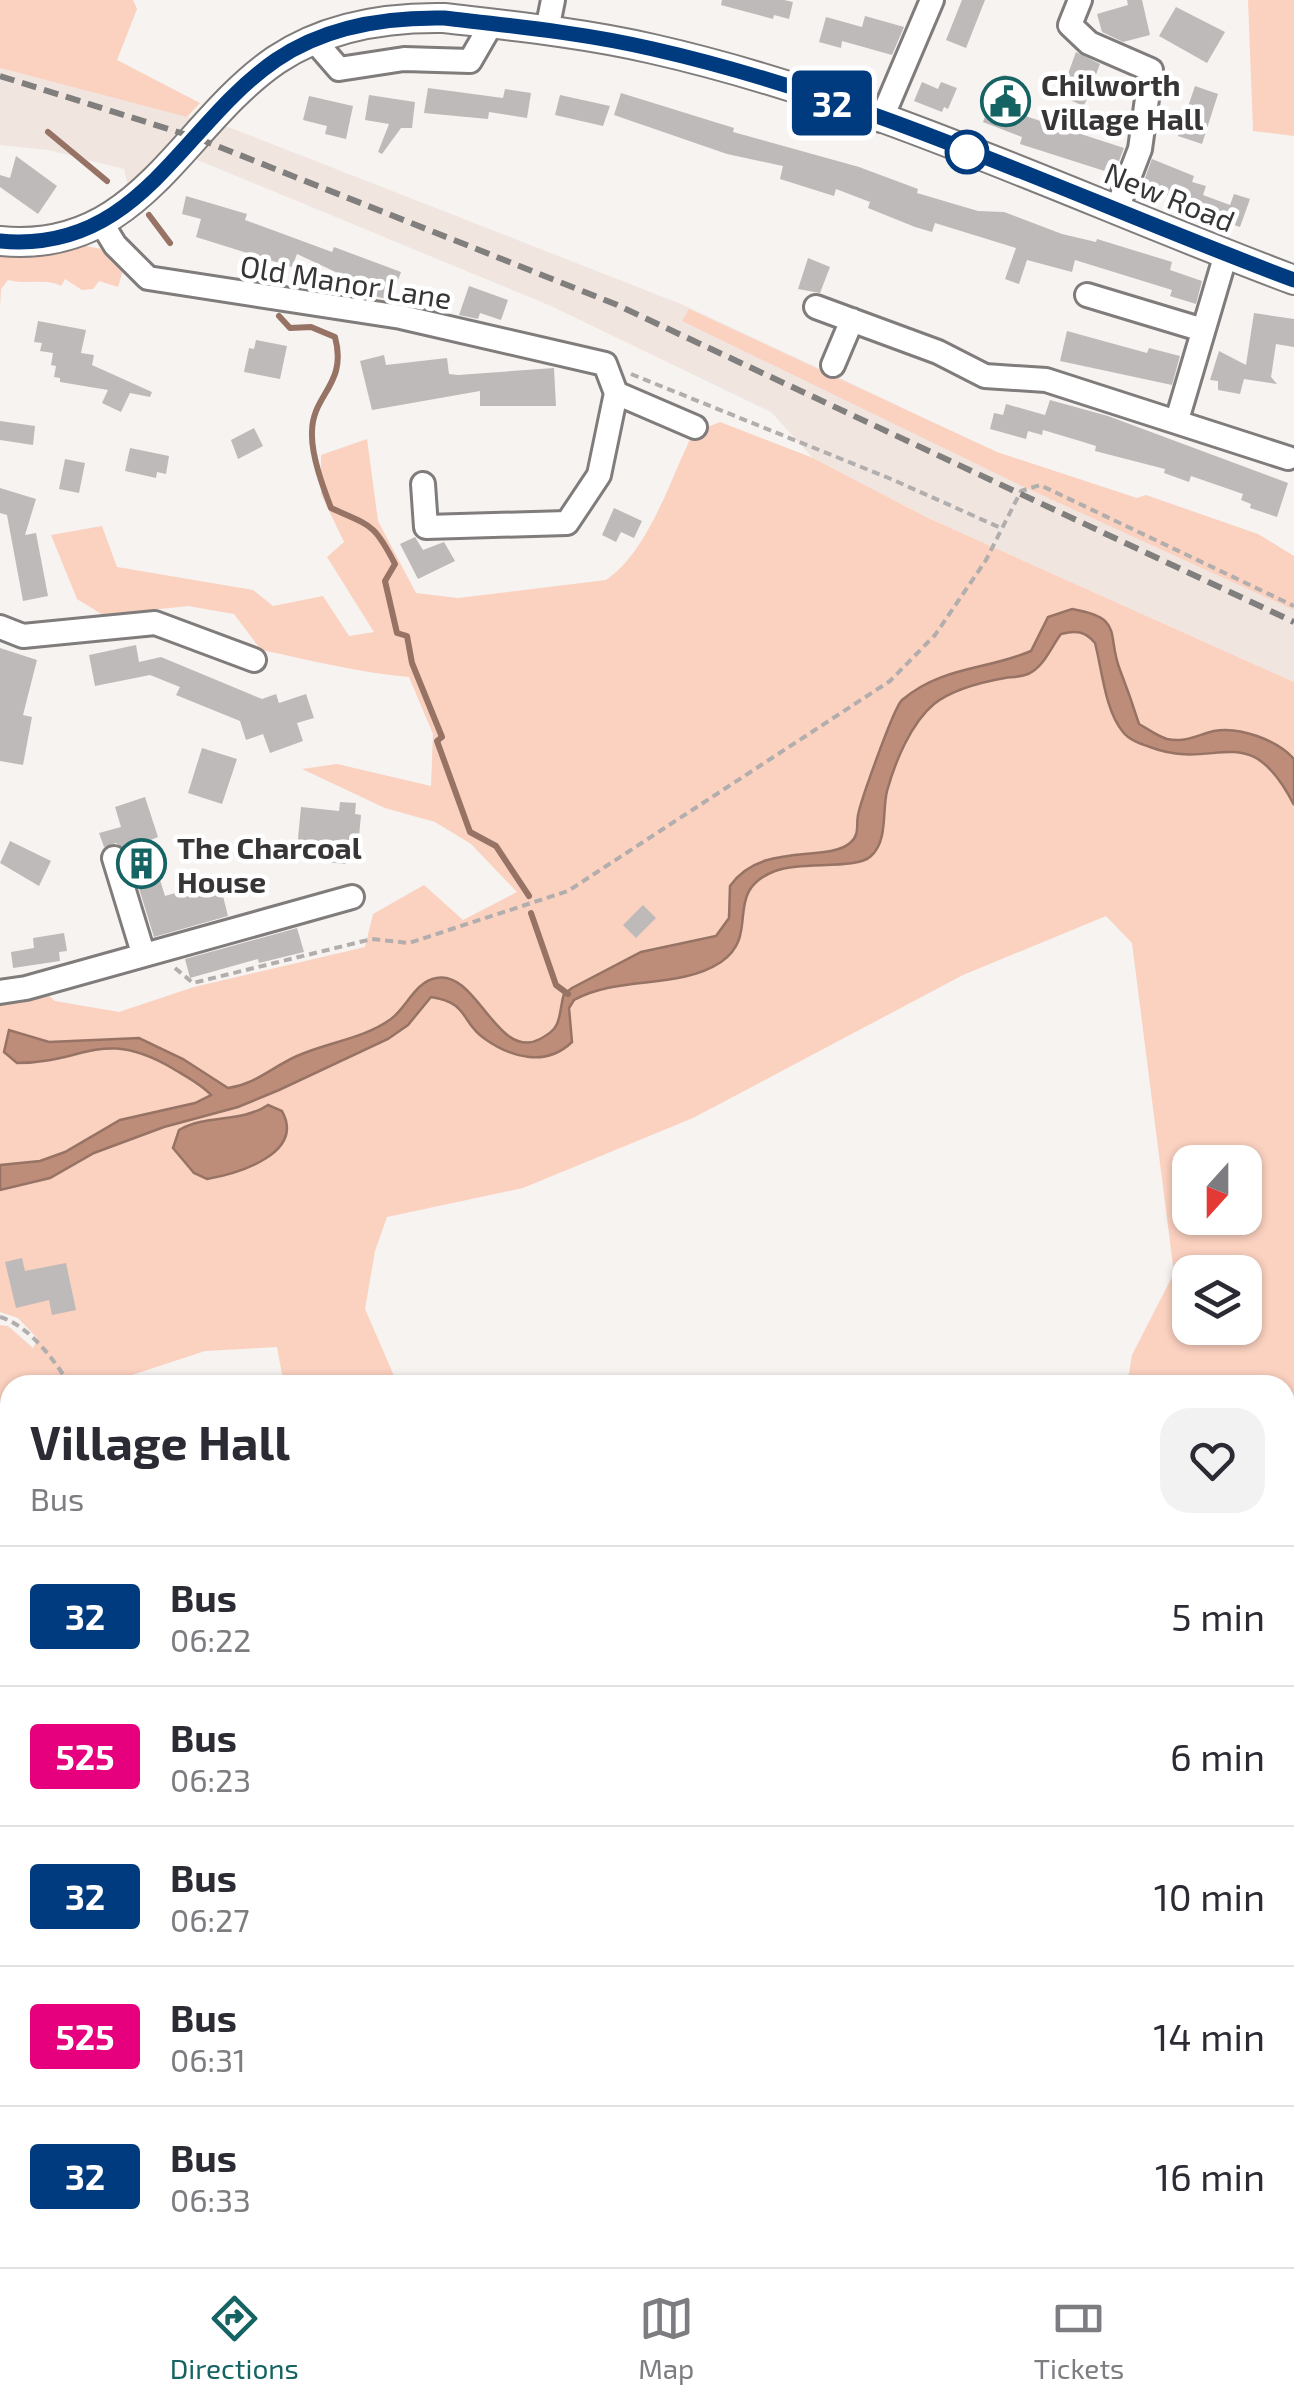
<!DOCTYPE html>
<html lang="en">
<head>
<meta charset="utf-8">
<style>
  :root { --surface:#fff; --page:#f2f2f3; --text:#2b2b33; --muted:#7c7c81; --line:#e1e1e2; --accent:#156463 }
  body { margin:0; font-family:"Exo 2",sans-serif; background:var(--page); color:var(--text); height:100vh; display:flex; flex-direction:column; font-size:38px; white-space:nowrap }
  * { box-sizing:border-box; margin:0 }
  p { font-size:32px; color:var(--muted) }
  .icon { flex:none; width:55px; height:55px; fill:none; stroke:currentColor; stroke-width:2; stroke-linecap:round; stroke-linejoin:round }
  .map { position:relative; flex:1; overflow:hidden }
  .panel { position:absolute; left:0px; top:1375px; width:1295px; height:892px; display:flex; flex-direction:column; background:var(--surface); border-radius:30px 30px 0 0; box-shadow:0 2px 8px #0004 }
  .panel>* { flex:none }
  .badge { padding:0 20px; border-radius:8px; font-size:35px; line-height:65px }
  .needle { width:65px; rotate:201deg }
  .buttons { position:absolute; left:1172px; top:1145px; display:grid; gap:20px }
  .buttons a { display:grid; place-items:center; width:90px; height:90px; border-radius:20px; background:var(--surface); box-shadow:0 2px 8px #0004; font-size:50px }
  .map>.badge { position:absolute; translate:-50% -50%; box-shadow:0 0 0 5px #fff }
  .round { display:grid; place-items:center; flex:none; width:105px; height:105px; border-radius:30px; background:var(--page) }
  .head { display:flex; align-items:center; justify-content:space-between; height:170px; padding:0 30px }
  h1 { font-size:48px; font-weight:700; line-height:75px }
  ul { padding:0; list-style:none }
  li { display:flex; align-items:center; gap:30px; height:140px; padding:0 30px; border-top:2px solid var(--line) }
  li div { flex:1 }
  li b { display:block; font-size:38px }
  li em { font-style:normal }
  li .badge { min-width:110px; font-weight:700; text-align:center }
  .tabs { display:flex; justify-content:space-around; align-items:center; height:140px; border-top:2px solid var(--line); background:var(--surface); font-size:28px; color:var(--muted) }
  .tabs a { display:grid; justify-items:center; gap:5px }
  .tabs .active { color:var(--accent) }
  .map>svg:first-child { display:block }
</style>
</head>
<body>
<div class="map">
<svg width="1294" height="2267" viewBox="0 0 1294 2267">
  <rect width="100%" height="100%" fill="#f6f3f1"/>
  <path fill="#f1e5e0" d="M 0,68 L 231,128 L 681,304 L 893,403 L 961,441 L 1294,592 L 1294,682 L 928,518 L 813,458 L 771,412 L 551,306 L 183,154 L 129,190 L 124,169 L 48,150 L 0,145 Z"/>
  <path fill="#fbd1c0" fill-rule="evenodd" d="M 0,0 L 133,0 L 137,9 L 117,60 L 200,103 L 187,117 L 0,68 Z
    M 1248,0 L 1294,0 L 1294,136 L 1253,131 Z
    M 75,244 L 128,254 L 118,287 L 99,281 L 93,289 L 82,290 L 65,279 L 61,286 C 47,278 26,285 8,280 L 1,289 L 0,307 L 0,250 Z
    M 689,309 L 997,452 L 1137,498 L 1146,495 L 1258,534 L 1294,556 L 1294,610 L 1020,485 L 682,321 Z
    M 720,422 L 813,458 L 928,518 L 1294,682 L 1294,1754 L 1285,1751 L 1285,1385 L 1127,1385 L 1132,1355 L 1174,1273 L 1132,943 L 1106,916 L 963,975 L 693,1118 L 523,1188 L 387,1217 L 375,1251 L 365,1309 L 398,1385 L 284,1385 L 277,1347 L 205,1351 L 126,1377 L 122,1385 L 10,1385 L 10,2258 L 189,2258 L 222,2267 L 0,2267 L 0,1325 L 8,1326 L 33,1348 L 38,1339 L 18,1318 L 0,1312 L 0,998 L 42,990 L 55,1001 L 119,1012 L 194,987 L 365,947 L 373,914 L 424,885 L 463,920 L 517,892 L 471,844 L 435,822 L 385,808 L 302,769 L 337,764 L 431,786 L 433,734 L 409,677 C 359,673 311,660 261,650 L 234,614 L 188,606 L 103,615 L 77,599 L 51,535 L 102,526 L 117,567 L 253,590 L 273,606 L 323,596 L 349,636 L 374,632 L 327,557 L 344,542 L 321,494 L 321,455 L 367,439 L 378,521 L 416,593 L 458,598 L 606,580 C 648,552 671,478 693,433 ZM 1190,1162 L 1245,1162 L 1245,1218 L 1190,1218 ZM 1190,1272 L 1245,1272 L 1245,1328 L 1190,1328 Z"/>
  <path fill="#be8d79" stroke="#967365" stroke-width="2.5" d="M 1072,609 C 1125,618 1106,634 1120,670 C 1127,688 1133,705 1139,724 C 1148,729 1157,736 1167,739 C 1185,743 1197,735 1214,731 C 1239,726 1277,740 1294,759 L 1294,805 C 1248,715 1218,773 1150,747 C 1141,744 1129,740 1123,732 C 1105,711 1102,669 1095,643 C 1085,631 1076,630 1061,634 C 1051,647 1044,667 1028,674 C 1021,677 1012,677 1005,678 C 982,682 953,689 934,704 C 911,723 895,762 887,791 C 882,811 888,841 871,856 C 857,870 800,861 775,871 C 721,892 762,934 721,962 C 679,990 619,975 574,1000 L 569,1008 L 572,1042 C 546,1067 512,1058 485,1039 C 460,1022 470,1003 431,997 L 408,1025 L 388,1039 L 279,1090 L 238,1107 L 164,1127 L 94,1153 L 50,1178 L 0,1190 L 0,1165 L 40,1161 L 65,1152 L 120,1120 L 195,1103 L 211,1095 C 201,1084 185,1076 172,1068 C 101,1027 86,1063 17,1063 L 4,1052 L 9,1030 L 49,1042 L 139,1038 L 183,1059 L 228,1088 C 256,1084 272,1067 297,1056 C 328,1042 363,1039 391,1019 C 407,1007 415,982 436,978 C 477,969 497,1062 540,1039 C 547,1035 554,1031 557,1024 C 561,1015 561,1003 564,994 L 572,988 L 641,952 L 716,936 L 729,918 L 730,886 C 761,841 827,863 850,843 C 860,835 856,825 858,815 C 861,800 894,707 902,700 C 942,666 987,670 1031,651 L 1048,617 Z
    M 268,1105 L 282,1111 C 305,1153 240,1173 207,1179 L 194,1173 L 173,1148 L 179,1130 C 207,1114 241,1123 268,1105 Z"/>
  <g fill="none" stroke-linecap="round" stroke-linejoin="round">
    <path stroke="#967365" stroke-width="6" d="M 48,132 L 107,181
      M 149,215 L 170,243
      M 279,316 L 290,328 L 311,327 L 335,337 C 348,385 312,394 312,432 C 311,455 323,487 331,508 C 371,526 374,523 395,564 L 385,581 L 397,633 L 407,636 L 412,663 L 442,737 L 437,741 L 470,832 L 496,846 L 529,896
      M 531,913 L 556,985 L 568,994"/>
  </g>
  <path fill="#bebab9" d="M 722,0 L 784,0 L 793,2 L 789,19 L 774,15 L 773,19 L 721,5 Z
    M 962,0 L 985,0 L 966,48 L 946,40 Z
    M 1127,0 L 1142,0 L 1150,35 L 1123,42 L 1102,32 L 1097,14 L 1128,5 Z
    M 1176,7 L 1225,32 L 1207,63 L 1159,36 Z
    M 865,16 L 904,27 L 892,55 L 842,41 L 841,48 L 819,42 L 826,17 L 862,27 Z
    M 1076,52 L 1100,64 L 1084,106 L 1060,96 Z
    M 1005,75 L 1019,80 L 1017,86 L 1025,89 L 1016,113 L 1124,148 L 1114,174 L 1020,144 L 1022,137 L 983,122 L 1001,76 Z
    M 922,82 L 938,89 L 941,82 L 957,88 L 948,109 L 944,107 L 942,112 L 914,101 Z
    M 1195,86 L 1218,94 L 1202,144 L 1178,136 Z
    M 428,88 L 503,98 L 505,89 L 531,93 L 527,118 L 489,112 L 488,119 L 424,113 Z
    M 621,93 L 734,128 L 733,132 L 859,167 L 918,189 L 917,193 L 978,211 L 1004,212 L 1062,234 L 1096,242 L 1097,239 L 1172,262 L 1170,270 L 1202,281 L 1196,304 L 1170,296 L 1172,290 L 1075,260 L 1072,272 L 1027,260 L 1019,284 L 1005,279 L 1016,248 L 935,223 L 932,232 L 915,227 L 868,208 L 870,202 L 836,189 L 834,196 L 780,179 L 783,166 L 727,154 L 614,115 Z
    M 369,95 L 415,102 L 412,128 L 401,128 L 382,154 L 378,152 L 389,124 L 365,120 Z
    M 560,95 L 610,106 L 603,126 L 555,115 Z
    M 309,96 L 353,106 L 346,139 L 325,134 L 327,126 L 303,120 Z
    M 16,156 L 57,186 L 38,214 L 0,187 L 0,175 L 10,178 Z
    M 1152,159 L 1194,176 L 1192,182 L 1206,186 L 1203,195 L 1230,205 L 1234,194 L 1250,199 L 1240,227 L 1191,210 L 1193,204 L 1142,186 Z
    M 186,196 L 247,214 L 245,220 L 332,252 L 334,247 L 401,272 L 391,300 L 370,295 L 372,289 L 297,254 L 292,267 L 196,237 L 201,219 L 182,214 Z
    M 808,258 L 830,267 L 820,293 L 798,289 Z
    M 469,286 L 508,300 L 501,320 L 480,313 L 478,319 L 459,315 Z
    M 1254,313 L 1294,319 L 1294,347 L 1276,344 L 1271,377 L 1277,384 L 1244,379 L 1240,394 L 1218,390 L 1218,381 L 1210,380 L 1219,351 L 1246,365 Z
    M 38,321 L 86,330 L 81,353 L 94,355 L 92,365 L 152,392 L 150,397 L 130,393 L 121,412 L 102,403 L 108,390 L 60,382 L 60,378 L 54,377 L 56,366 L 51,365 L 53,353 L 40,351 L 42,343 L 34,342 Z
    M 1067,331 L 1147,353 L 1149,348 L 1180,356 L 1172,385 L 1060,361 Z
    M 256,340 L 287,346 L 280,379 L 244,372 L 249,348 L 254,349 Z
    M 384,355 L 386,365 L 447,358 L 449,374 L 458,375 L 554,368 L 556,406 L 480,406 L 480,391 L 372,410 L 360,361 Z
    M 1050,400 L 1108,416 L 1288,483 L 1277,517 L 1250,508 L 1251,504 L 1241,500 L 1243,494 L 1191,476 L 1189,482 L 1164,473 L 1165,469 L 1095,451 L 1096,446 L 1080,441 L 1043,430 L 1042,435 L 1028,431 L 1026,439 L 990,429 L 994,413 L 1003,415 L 1006,404 L 1045,415 Z
    M 0,421 L 35,426 L 33,445 L 0,440 Z
    M 254,428 L 263,446 L 238,459 L 231,440 Z
    M 130,448 L 169,456 L 166,474 L 157,472 L 156,478 L 125,471 Z
    M 65,459 L 85,463 L 79,493 L 59,489 Z
    M 0,488 L 36,499 L 25,535 L 36,533 L 48,596 L 23,601 L 7,515 L 0,513 Z
    M 614,508 L 642,521 L 634,538 L 621,532 L 616,542 L 602,535 Z
    M 415,537 L 423,550 L 444,542 L 455,561 L 418,579 L 400,544 Z
    M 136,645 L 139,662 L 161,657 L 262,699 L 276,694 L 279,703 L 306,694 L 314,718 L 297,723 L 303,741 L 270,753 L 263,734 L 246,740 L 240,721 L 176,695 L 180,687 L 150,675 L 95,686 L 89,655 Z
    M 0,648 L 37,660 L 23,715 L 32,717 L 23,765 L 0,761 Z
    M 202,748 L 237,759 L 222,804 L 188,793 Z
    M 145,797 L 158,837 L 148,841 L 165,896 L 219,880 L 228,916 L 154,937 L 128,853 L 116,843 L 104,847 L 99,833 L 121,827 L 115,807 Z
    M 340,802 L 356,803 L 355,814 L 361,815 L 358,847 L 348,846 L 346,864 L 305,860 L 298,838 L 301,807 L 339,811 Z
    M 10,841 L 51,861 L 39,886 L 0,863 Z
    M 643,905 L 656,918 L 636,938 L 623,925 Z
    M 297,928 L 304,952 L 259,963 L 258,959 L 190,978 L 185,959 Z
    M 64,933 L 67,951 L 59,952 L 60,961 L 13,968 L 11,952 L 34,948 L 33,938 Z
    M 22,1258 L 25,1271 L 66,1263 L 76,1310 L 52,1315 L 49,1300 L 16,1308 L 5,1262 Z"/>
  <g fill="none" stroke-linecap="round" stroke-linejoin="round">
    <defs>
      <path id="minor" d="M 1080,0 L 1070,25 L 1089,43 L 1151,70 L 1140,149 L 1117,209
        M 547,30 L 553,0
        M 313,39 L 339,69 L 404,59 L 470,61 L 492,23
        M 881,120 L 932,0
        M 101,222 L 115,245 L 148,278 L 401,317 L 605,364 L 616,393 L 599,475 L 567,523 L 426,527 L 423,484
        M 1087,295 L 1203,330
        M 816,307 L 938,352 L 985,376 L 1046,380 L 1288,458
        M 833,365 L 852,320
        M 616,393 L 695,427
        M 1177,420 L 1226,254
        M 0,627 L 23,636 L 155,623 L 254,660
        M 114,858 L 143,953
        M 0,992 L 26,988 L 352,897
        M 0,2202 L 10,2205
        M 222,2258 L 247,2267"/>
      <path id="major" d="M 0,241 C 140,255 180,126 276,60 C 325,27 386,17 444,18 C 513,26 585,33 653,49 C 874,99 1082,201 1294,280"/>
    </defs>
    <use href="#minor" stroke="#7f7c7b" stroke-width="28"/>
    <use href="#major" stroke="#7f7c7b" stroke-width="32"/>
    <path stroke="#b1aead" stroke-width="4" stroke-dasharray="8 5" stroke-linecap="butt" d="M 631,374 L 891,479 L 1001,528
      M 175,968 L 193,983 L 372,939 L 409,943 L 568,891 L 890,681 L 935,635 L 986,560 L 1021,491 L 1040,485 L 1294,606
      M 0,1317 C 30,1326 54,1360 70,1385
      M 327,2258 L 330,2267
      M 447,2267 L 472,2267"/>
    <use href="#minor" stroke="#fff" stroke-width="22"/>
    <use href="#major" stroke="#fff" stroke-width="28"/>
    <path stroke="#817f7e" stroke-width="6" stroke-dasharray="15 8" stroke-linecap="butt" d="M 0,76 L 197,138 L 615,304 L 1294,622"/>
  </g>
  <g fill="none" stroke-linecap="round" stroke-linejoin="round">
    <defs>
      <path id="line" d="M 0,241 C 140,254 180,126 276,60 C 324,27 386,17 444,18 C 513,26 585,33 653,49 C 874,99 1082,201 1294,280"/>
    </defs>
    <use href="#line" stroke="#fff" stroke-width="22"/>
    <use href="#line" stroke="#003b80" stroke-width="15"/>
  </g>
  <defs>
    <symbol id="civic-ring" viewBox="-11 -11 22 22"><circle r="9.5" fill="#fff" stroke="#156463" stroke-width="1.5"/><path d="M-.6-6.5H3V-4.5H.6V-3L4-1V1h2V6H-6V1h2V-1L-.6-3ZM-1.2 2.5V6h2.4V2.5Z" fill="#156463"/></symbol>
    <symbol id="building-ring" viewBox="-11 -11 22 22"><circle r="9.5" fill="#fff" stroke="#156463" stroke-width="1.5"/><path d="M-4-6H4V6H1V3H-1V6H-4ZM-2.5-4.3h1.7v1.8h-1.7ZM.8-4.3h1.7v1.8H.8ZM-2.5-1h1.7V.8h-1.7ZM.8-1h1.7V.8H.8Z" fill="#156463"/></symbol>
  </defs>
  <g fill-rule="evenodd">
    <use href="#civic-ring" x="978" y="74" width="55" height="55"/>
    <use href="#building-ring" x="114" y="836" width="55" height="55"/>
  </g>
  <circle fill="#fff" stroke="#003b80" stroke-width="5" cx="967" cy="152" r="20"/>
  <g text-anchor="middle" dominant-baseline="central" stroke-width="9" stroke-linejoin="round" paint-order="stroke">
    <g font-size="30" font-weight="bold" fill="#373535" stroke="#fff" text-anchor="start">
      <text x="1041" y="84">Chilworth<tspan x="1041" dy="34">Village Hall</tspan></text>
      <text x="177" y="847">The Charcoal<tspan x="177" dy="34">House</tspan></text>
    </g>
    <g font-size="30" fill="#373535" stroke="#fff">
      <text transform="translate(1170 196) rotate(22)">New Road</text>
      <text transform="translate(346 281) rotate(9)">Old Manor Lane</text>
    </g>
  </g>
</svg>
<div class="buttons">
<a><svg class="needle" viewBox="-14 -14 28 28"><path d="M0-13l5 13h-10z" fill="#e53935"/><path d="M0 13l5-13h-10z" fill="#7c7c81"/></svg></a>
<a><svg class="icon" aria-label="layers" viewBox="0 0 24 24"><path d="M12 4l9 5-9 5-9-5zM3 14l9 5 9-5"/></svg></a>
</div>
<b class="badge" style="left:832px;top:103px;background:#003b80;color:#fff">32</b>
<section class="panel">
<div class="head"><div><h1>Village Hall</h1><p>Bus</p></div><a class="round"><svg class="icon" aria-label="heart" viewBox="0 0 24 24"><path d="M12 20l-8-8c-3-5 5-10 8-4 3-6 11-1 8 4z"/></svg></a></div>
<ul>
<li><span class="badge" style="background:#003b80;color:#fff">32</span><div><b>Bus</b><p>06:22</p></div><em>5 min</em></li>
<li><span class="badge" style="background:#e6007e;color:#fff">525</span><div><b>Bus</b><p>06:23</p></div><em>6 min</em></li>
<li><span class="badge" style="background:#003b80;color:#fff">32</span><div><b>Bus</b><p>06:27</p></div><em>10 min</em></li>
<li><span class="badge" style="background:#e6007e;color:#fff">525</span><div><b>Bus</b><p>06:31</p></div><em>14 min</em></li>
<li><span class="badge" style="background:#003b80;color:#fff">32</span><div><b>Bus</b><p>06:33</p></div><em>16 min</em></li>
</ul>
</section>
</div>
<nav class="tabs">
<a class="active"><svg class="icon" aria-label="directions" viewBox="0 0 24 24"><path d="M12 3l9 9-9 9-9-9zM9 14v-3h6M13 9l2 2-2 2"/></svg>Directions</a>
<a><svg class="icon" aria-label="map" viewBox="0 0 24 24"><path d="M3 6l6-2 6 2 6-2v14l-6 2-6-2-6 2zM9 4v14M15 6v14"/></svg>Map</a>
<a><svg class="icon" aria-label="tickets" viewBox="0 0 24 24"><path d="M3 7h18v10H3zM15 7v10"/></svg>Tickets</a>
</nav>
</body>
</html>
